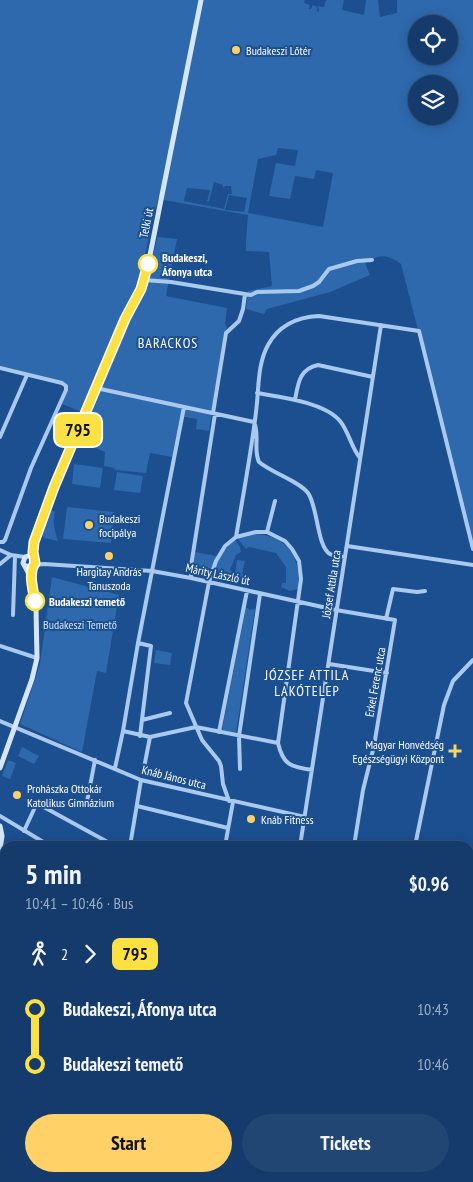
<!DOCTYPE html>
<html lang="en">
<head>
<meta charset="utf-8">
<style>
  :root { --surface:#143b6b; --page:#214673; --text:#f1f3f6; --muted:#9dadc1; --line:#33557e; --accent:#ffd166 }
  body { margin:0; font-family:"PT Sans Narrow",sans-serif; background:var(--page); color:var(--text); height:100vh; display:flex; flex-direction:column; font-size:19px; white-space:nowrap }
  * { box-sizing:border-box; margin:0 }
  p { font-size:16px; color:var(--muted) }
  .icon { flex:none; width:28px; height:28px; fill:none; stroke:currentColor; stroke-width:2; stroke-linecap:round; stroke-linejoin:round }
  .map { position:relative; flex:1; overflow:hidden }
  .panel { position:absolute; left:0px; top:841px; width:474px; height:341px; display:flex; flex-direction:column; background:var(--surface); border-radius:15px 15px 0 0; box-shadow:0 2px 12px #0003,0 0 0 1px var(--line) }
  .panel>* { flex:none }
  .badge { padding:0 10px; border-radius:8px; font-size:18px; line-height:32px }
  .tools { position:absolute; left:408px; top:15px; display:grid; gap:10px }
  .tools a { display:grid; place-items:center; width:50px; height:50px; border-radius:50%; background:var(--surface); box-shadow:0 2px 12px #0003,0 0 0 1px var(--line); font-size:25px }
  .map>.badge { position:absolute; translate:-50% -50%; box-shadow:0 0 0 2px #fff }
  .legs { display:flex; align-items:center; gap:8px; height:55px; padding:0 25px; font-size:16px }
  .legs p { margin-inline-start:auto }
  .head { display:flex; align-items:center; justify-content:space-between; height:85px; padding:0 25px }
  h1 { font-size:28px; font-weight:600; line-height:38px }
  .action { display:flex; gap:10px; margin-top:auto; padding:10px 25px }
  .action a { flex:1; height:58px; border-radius:30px; background:var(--accent); color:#111; font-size:20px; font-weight:600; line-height:58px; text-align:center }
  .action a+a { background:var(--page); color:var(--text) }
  ul { padding:0 25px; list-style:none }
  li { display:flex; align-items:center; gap:18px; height:55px; font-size:19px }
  li i { display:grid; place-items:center; width:8px; height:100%; margin:0 6px; background:currentColor }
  li i::after { content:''; width:12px; height:12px; margin:-6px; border:4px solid; border-radius:50%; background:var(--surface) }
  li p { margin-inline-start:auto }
  li:first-child i { background:linear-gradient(#0000 50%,currentColor 0) }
  li:last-child i { background:linear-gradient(currentColor 50%,#0000 0) }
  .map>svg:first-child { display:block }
</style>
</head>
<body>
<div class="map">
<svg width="473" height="1182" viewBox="0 0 473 1182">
  <rect width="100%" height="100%" fill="#1b4f8f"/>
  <path fill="#2e69ad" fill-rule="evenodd" d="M 0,0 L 305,0 L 304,3 L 310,5 L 309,9 L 311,9 L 313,5 L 317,7 L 317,12 L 319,11 L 318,6 L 324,7 L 326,0 L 344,0 L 342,10 L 364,15 L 366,0 L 378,0 L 380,17 L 397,13 L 397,0 L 473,0 L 473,543 L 401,264 C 386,254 381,254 365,263 L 370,275 L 330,292 L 267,309 L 264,314 L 246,309 L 248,291 L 272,286 L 269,252 L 246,251 L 246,240 L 248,215 L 158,199 L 139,280 L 148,276 L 157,238 L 159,237 L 177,239 L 166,296 L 227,308 L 225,324 L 227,328 L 224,334 L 209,431 L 196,429 L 197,419 L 180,416 L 172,457 L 150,453 L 146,473 L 115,470 L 114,468 L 104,466 L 105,452 L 71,438 L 82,412 L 62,404 L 68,388 L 65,383 L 0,367 ZM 416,24 L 449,24 L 449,56 L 416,56 ZM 416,84 L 449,84 L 449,116 L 416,116 ZM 278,148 L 298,150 L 295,166 L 276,163 L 269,196 L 290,199 L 295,176 L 314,179 L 316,170 L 333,173 L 323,227 L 248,213 L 258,159 L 276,155 ZM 214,182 L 223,185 L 223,188 L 225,186 L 231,186 L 232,194 L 228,194 L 224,209 L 184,201 L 187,188 L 210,190 L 207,202 L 209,201 ZM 229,195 L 247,198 L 244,212 L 225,210 Z
    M 74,464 L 103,468 L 100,488 L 72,484 Z
    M 117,472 L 143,476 L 140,493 L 114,490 Z
    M 67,507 L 114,512 L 111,543 L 63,539 Z
    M 51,510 L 55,512 C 52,523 55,531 58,541 L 44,538 L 42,535 Z
    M 252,534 C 286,534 302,557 298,589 L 290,591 L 281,587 L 282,583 L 286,583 L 286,567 L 276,553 L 249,547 L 246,549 L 237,538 Z
    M 235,540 L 240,547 L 241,552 L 236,555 L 230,570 L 235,573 L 237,560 L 245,561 L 242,574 L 247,576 L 246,582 L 245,580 L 220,575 L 214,570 C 218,557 224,549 235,540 Z
    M 195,552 L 217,556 L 209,577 L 195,575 L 192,573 Z
    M 52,577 L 119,595 L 106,673 L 97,671 L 82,752 L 20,724 L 40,664 Z
    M 246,607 L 250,610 L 255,609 L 236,733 L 222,730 Z
    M 156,650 L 172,653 L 170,665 L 154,663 Z
    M 22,747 L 39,756 L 34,764 L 18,756 Z
    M 8,760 L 16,763 L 10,779 L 2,776 Z
    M 0,1157 L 5,1160 L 5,1178 L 134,1178 L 135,1182 L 0,1182 Z"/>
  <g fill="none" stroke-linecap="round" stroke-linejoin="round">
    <path stroke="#a9c9ee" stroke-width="4" d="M 144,280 L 171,282 L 251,295 L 257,292 L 299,291 L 313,286 L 319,282 L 329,269 L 357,261 L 372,260
      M 0,368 L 62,383 L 66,386 L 66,390 L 31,468 L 5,540 L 3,542 L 0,542
      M 96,388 L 254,422
      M 257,393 C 280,397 324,402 340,421 C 349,432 351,447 360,458
      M 295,400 C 298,384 299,369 318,365 L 373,377
      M 213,413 L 226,333 L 239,321 L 243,309 L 245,294
      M 254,422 C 260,435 253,449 259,462 C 272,473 299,481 308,493 C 318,507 317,547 330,554 C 334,556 341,556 345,557
      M 0,437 L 27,375
      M 267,532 L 275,501
      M 236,537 C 243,496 251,454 256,412 C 259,390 257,365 268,345 C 279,325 297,317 319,316 L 419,331 L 473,549
      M 347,546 L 473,565
      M 0,550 L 11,555 L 25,557
      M 0,564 L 11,555
      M 34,565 L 44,564 L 152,571 L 191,578 L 336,610 L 395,620 L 374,746 L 363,790 L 354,846
      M 191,578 L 191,566 L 215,414
      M 13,615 L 15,556
      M 386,619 L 393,589 L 417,592 L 425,591
      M 138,643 L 151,646 L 140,736
      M 0,646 L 37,658
      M 329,664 L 387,673
      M 142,720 L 170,713
      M 0,721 L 141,780 L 305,817
      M 123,731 L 150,737 L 196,727 L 278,743
      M 219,732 L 247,591
      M 115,768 L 123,731 L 138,643 L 184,407
      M 240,769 L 239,736 L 260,594
      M 143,773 L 150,737
      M 229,801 L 223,784 L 221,766 L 219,761 L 202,740 L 186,703 L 209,582 L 216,561 L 225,546 L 236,537 L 256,532 L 267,532 L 285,541 L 292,549 L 299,561 L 301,579 L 278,743 C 283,765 291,767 312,770
      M 87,802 L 95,760
      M 137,806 L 228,828
      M 0,816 L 50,846
      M 24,831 L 36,805 L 40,805 L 115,846
      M 130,846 L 141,780
      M 225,846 L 233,802
      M 300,846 L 381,325
      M 415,846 L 444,705 L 453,681 L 473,660
      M 469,878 L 473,879
      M 469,951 L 473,951
      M 0,983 L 5,984
      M 469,995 L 473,959
      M 469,1009 L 473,1019
      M 0,1041 L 5,1044
      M 469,1062 L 473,1061
      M 0,1093 L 5,1094
      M 469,1121 L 473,1123
      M 134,1178 L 135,1182
      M 462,1178 L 473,1182
      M 283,1182 L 284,1178"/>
    <path stroke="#d6e6fa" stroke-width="5" d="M 34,557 L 34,542 L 54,487 L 125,319 L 137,297 L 146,275 L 201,0
      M 0,768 L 32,679 L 37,658 L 36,609 L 28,572 L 23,563 L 25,557 L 31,555 L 35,558 L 35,563 L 31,567 L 26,566
      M 0,826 L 2,836 L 0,849
      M 0,907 L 5,909
      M 469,1037 L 473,1037"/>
  </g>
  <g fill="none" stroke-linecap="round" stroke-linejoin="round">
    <defs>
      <path id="line-1" d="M 35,601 C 33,589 28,573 35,563 L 33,552 L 34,542 L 54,487 L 125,319 L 141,289 L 148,264"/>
    </defs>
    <use href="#line-1" stroke="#fff" stroke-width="11"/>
    <use href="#line-1" stroke="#fbe143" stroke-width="8"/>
  </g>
  <g fill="#ffd166" stroke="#1b4f8f" stroke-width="2">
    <circle cx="236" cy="50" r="5"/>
    <circle cx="89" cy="525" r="5"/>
    <circle cx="109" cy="556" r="5"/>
    <path d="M452.5 743.5h5v5h5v5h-5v5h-5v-5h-5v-5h5z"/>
    <circle cx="17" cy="795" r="5"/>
    <circle cx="251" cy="819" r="5"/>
  </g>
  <g fill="#fff" stroke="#fbe143" stroke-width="2.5">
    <circle cx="148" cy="264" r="9"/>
    <circle cx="35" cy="601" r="9"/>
  </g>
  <g text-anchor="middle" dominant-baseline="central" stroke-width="4" stroke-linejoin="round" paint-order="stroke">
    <g font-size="12" fill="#fff" stroke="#1b4f8f" text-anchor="start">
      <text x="246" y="50">Budakeszi Lőtér</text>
      <text x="99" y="518">Budakeszi<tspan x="99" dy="14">focipálya</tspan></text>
      <text x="109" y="571" text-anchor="middle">Hargitay András<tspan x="109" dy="14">Tanuszoda</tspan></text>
      <text x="444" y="744" text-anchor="end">Magyar Honvédség<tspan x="444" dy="14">Egészségügyi Központ</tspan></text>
      <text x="27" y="788">Prohászka Ottokár<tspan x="27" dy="14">Katolikus Gimnázium</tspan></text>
      <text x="261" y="819">Knáb Fitness</text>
    </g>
    <g font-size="12" fill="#fff" stroke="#1b4f8f">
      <text transform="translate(146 223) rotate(-79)">Telki út</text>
      <text transform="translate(218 574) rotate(12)">Márity László út</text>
      <text transform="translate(331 584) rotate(-81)">József Attila utca</text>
      <text transform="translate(375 682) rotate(-80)">Erkel Ferenc utca</text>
      <text transform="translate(174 777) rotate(14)">Knáb János utca</text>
    </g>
    <g font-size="12" font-weight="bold" fill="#fff" stroke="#1b4f8f" text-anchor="start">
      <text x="162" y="257">Budakeszi,<tspan x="162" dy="14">Áfonya utca</tspan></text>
      <text x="49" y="601">Budakeszi temető</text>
    </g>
    <g font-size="12" fill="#cfe3fa" stroke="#1b4f8f">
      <text x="80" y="624">Budakeszi Temető</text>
    </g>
    <g font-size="14" letter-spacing="1" fill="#fff" stroke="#1b4f8f">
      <text x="168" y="343">BARACKOS</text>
      <text x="307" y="675">JÓZSEF ATTILA<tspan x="307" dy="16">LAKÓTELEP</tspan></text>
    </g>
  </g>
</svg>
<div class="tools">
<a><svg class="icon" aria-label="locate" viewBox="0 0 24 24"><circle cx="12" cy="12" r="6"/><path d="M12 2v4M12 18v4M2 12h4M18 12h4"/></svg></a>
<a><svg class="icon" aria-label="layers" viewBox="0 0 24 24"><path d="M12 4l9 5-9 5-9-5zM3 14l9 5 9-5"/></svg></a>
</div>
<b class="badge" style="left:78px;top:430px;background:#fbe143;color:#111">795</b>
<section class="panel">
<div class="head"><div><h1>5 min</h1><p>10:41 – 10:46 · Bus</p></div><b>$0.96</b></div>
<div class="legs"><svg class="icon" aria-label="walk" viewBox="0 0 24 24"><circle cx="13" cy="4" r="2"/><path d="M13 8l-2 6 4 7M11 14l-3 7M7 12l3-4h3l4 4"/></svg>2<svg class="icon" aria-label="forward" viewBox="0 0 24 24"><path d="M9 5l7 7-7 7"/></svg><b class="badge" style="background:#fbe143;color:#111">795</b></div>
<ul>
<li><i style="color:#fbe143"></i><b>Budakeszi, Áfonya utca</b><p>10:43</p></li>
<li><i style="color:#fbe143"></i><b>Budakeszi temető</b><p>10:46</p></li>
</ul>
<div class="action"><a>Start</a><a>Tickets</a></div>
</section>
</div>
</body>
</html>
